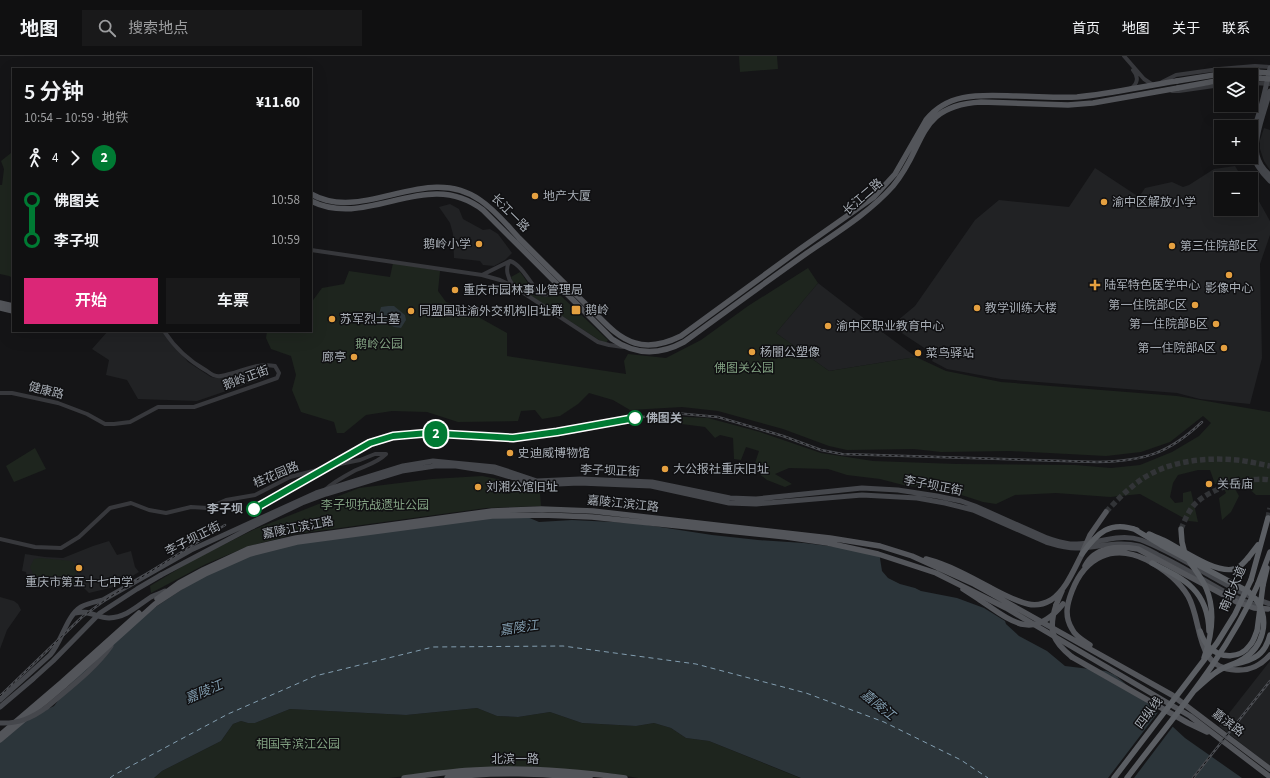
<!DOCTYPE html>
<html lang="zh">
<head>
<meta charset="utf-8">
<style>
  :root { --surface:#101011; --page:#19191a; --text:#f1f3f6; --muted:#9c9d9f; --line:#303031; --accent:#db2777 }
  body { margin:0; font-family:"Source Sans 3","Noto Sans SC",sans-serif; background:var(--page); color:var(--text); height:100vh; display:flex; flex-direction:column; font-size:15px; white-space:nowrap }
  * { box-sizing:border-box; margin:0 }
  p { font-size:13px; color:var(--muted) }
  .icon { flex:none; width:22px; height:22px; fill:none; stroke:currentColor; stroke-width:2; stroke-linecap:round; stroke-linejoin:round }
  .map { position:relative; flex:1; overflow:hidden }
  .sheet { position:absolute; left:12px; top:12px; width:300px; height:264px; display:flex; flex-direction:column; background:var(--surface); border-radius:0px; box-shadow:0 4px 16px #0002,0 0 0 1px var(--line) }
  .sheet>* { flex:none }
  .badge { padding:0 8px; border-radius:13px; font-size:14px; line-height:26px }
  .tools { position:absolute; left:1214px; top:12px; display:grid; gap:8px }
  .tools a { display:grid; place-items:center; width:44px; height:44px; border-radius:0px; background:var(--surface); box-shadow:0 4px 16px #0002,0 0 0 1px var(--line); font-size:20px }
  .map>.badge { position:absolute; translate:-50% -50%; box-shadow:0 0 0 2px #fff }
  .legs { display:flex; align-items:center; gap:6px; height:44px; padding:0 12px; font-size:13px }
  .legs p { margin-inline-start:auto }
  .headline { display:flex; align-items:center; justify-content:space-between; height:68px; padding:0 12px }
  h1 { font-size:22px; font-weight:600; line-height:30px }
  .cta { display:flex; gap:8px; margin-top:auto; padding:8px 12px }
  .cta a { flex:1; height:46px; border-radius:0px; background:var(--accent); color:#fff; font-size:16px; font-weight:600; line-height:46px; text-align:center }
  .cta a+a { background:var(--page); color:var(--text) }
  ul { padding:0 12px; list-style:none }
  li { display:flex; align-items:center; gap:14px; height:40px; font-size:15px }
  li i { display:grid; place-items:center; width:6px; height:100%; margin:0 5px; background:currentColor }
  li i::after { content:''; width:10px; height:10px; margin:-5px; border:3px solid; border-radius:50%; background:var(--surface) }
  li p { margin-inline-start:auto }
  li:first-child i { background:linear-gradient(#0000 50%,currentColor 0) }
  li:last-child i { background:linear-gradient(currentColor 50%,#0000 0) }
  header { display:flex; align-items:center; gap:24px; box-sizing:border-box; height:56px; padding:0 20px; background:var(--surface); border-bottom:1px solid var(--line) }
  header strong { font-size:19px }
  nav { display:flex; gap:22px; margin-inline-start:auto; font-size:14px }
  .search { width:280px; height:36px; background:var(--page); display:flex; align-items:center; gap:10px; box-sizing:border-box; padding:0 14px; border-radius:0px; color:var(--muted); font-size:15px }
  .map>svg:first-child { display:block }
</style>
</head>
<body>
<header>
<strong>地图</strong>
<div class="search"><svg class="icon" aria-label="search" viewBox="0 0 24 24"><circle cx="10" cy="10" r="6"/><path d="M15 15l6 6"/></svg>搜索地点</div>
<nav><a>首页</a><a>地图</a><a>关于</a><a>联系</a></nav>
</header>
<div class="map">
<svg width="1270" height="722" viewBox="0 0 1270 722">
  <rect width="100%" height="100%" fill="#151517"/>
  <path fill="#212224" d="M 1264,72 L 1270,74 L 1270,114 L 1264,105 L 1260,93 L 1260,84 Z
    M 1235,110 L 1243,123 L 1221,123 L 1221,153 L 1251,153 L 1251,131 L 1270,165 L 1270,179 L 1260,208 L 1262,302 L 1250,348 L 1200,343 L 1177,337 L 1001,323 L 947,313 L 932,305 L 935,299 L 891,270 L 915,250 L 975,164 L 999,144 L 1069,151 L 1095,112 L 1139,141 L 1145,132 L 1172,126 L 1183,131 L 1189,129 L 1214,113 Z
    M 450,148 L 459,153 L 463,163 L 483,174 L 490,173 L 498,178 L 512,197 L 505,204 L 494,210 L 483,209 L 480,205 L 454,202 L 453,178 L 450,167 L 439,151 Z
    M 818,227 L 866,264 L 916,301 L 829,315 L 776,277 Z
    M 108,275 L 162,275 L 188,306 L 211,321 L 216,322 L 219,322 L 259,312 L 264,312 L 266,318 L 264,322 L 197,345 L 138,343 L 127,324 L 106,319 L 109,304 L 92,293 Z
    M 109,485 L 117,499 L 131,495 L 135,511 L 139,516 L 114,531 L 89,537 L 83,531 L 62,529 L 58,532 L 46,531 L 45,525 L 27,522 L 26,516 L 22,515 L 25,498 L 45,501 L 63,502 L 93,490 Z
    M 0,541 L 14,545 L 18,548 L 21,554 L 7,574 L 0,593 Z
    M 1270,605 L 1270,710 L 1219,670 Z"/>
  <path fill="#1e251e" d="M 739,0 L 777,0 L 778,13 L 740,16 Z
    M 11,97 L 13,98 L 13,222 L 9,220 L 0,218 L 0,129 L 2,129 L 4,113 L 1,105 Z
    M 393,207 L 440,215 L 438,235 L 446,246 L 464,251 L 464,253 L 507,277 L 507,300 L 626,318 L 624,305 L 628,298 L 666,302 L 701,284 L 748,250 L 808,212 L 818,227 L 776,277 L 829,315 L 916,301 L 946,315 L 1001,326 L 1177,340 L 1270,356 L 1270,439 L 1256,439 L 1248,432 L 1234,431 L 1239,440 L 1231,456 L 1222,464 L 1219,442 L 1226,437 L 1222,428 L 1215,428 L 1210,414 L 1198,414 L 1178,419 L 1173,427 L 1170,441 L 1175,447 L 1183,446 L 1183,437 L 1191,435 L 1198,466 L 1189,465 L 1140,438 L 1110,441 L 1056,437 L 1015,439 L 996,448 L 983,446 L 940,432 L 907,430 L 880,423 L 847,419 L 828,413 L 789,412 L 775,418 L 792,428 L 785,431 L 767,424 L 753,413 L 759,395 L 746,391 L 741,404 L 734,403 L 733,382 L 720,379 L 715,382 L 705,371 L 666,366 L 666,360 L 708,362 L 760,376 L 821,397 L 873,405 L 957,408 L 1075,409 L 1111,412 L 1140,409 L 1172,396 L 1199,380 L 1211,367 L 1203,360 L 1170,386 L 1141,396 L 1106,400 L 1010,395 L 941,396 L 914,393 L 847,394 L 829,390 L 783,373 L 718,355 L 682,351 L 630,354 L 613,344 L 589,337 L 578,348 L 560,360 L 542,363 L 535,354 L 521,355 L 518,365 L 458,366 L 427,356 L 392,355 L 366,359 L 344,377 L 337,377 L 334,366 L 301,356 L 292,334 L 296,319 L 291,300 L 271,293 L 266,282 L 267,275 L 311,275 L 311,247 L 322,232 L 344,228 L 349,215 L 390,221 Z
    M 520,216 C 526,223 534,240 545,241 C 550,241 555,238 561,240 L 608,284 L 606,287 L 599,284 L 514,229 L 511,221 Z
    M 35,392 L 46,413 L 14,426 L 6,410 Z
    M 482,420 L 507,425 L 540,437 L 541,450 L 486,452 L 296,478 L 249,490 L 206,508 L 151,537 L 150,530 L 193,504 L 253,474 L 359,432 L 432,423 Z
    M 40,502 L 72,505 L 77,510 L 78,514 L 73,523 L 75,524 L 74,527 L 32,520 L 33,518 L 30,511 L 34,503 Z
    M 477,652 L 497,660 L 518,661 L 550,656 L 582,667 L 636,670 L 654,667 L 671,672 L 686,682 L 709,685 L 800,722 L 638,722 L 608,717 L 474,712 L 389,722 L 154,722 L 162,715 L 221,685 L 233,668 L 241,665 L 248,667 L 255,667 L 290,653 L 406,659 Z"/>
  <path fill="#2c353a" d="M 388,250 L 394,250 L 405,259 L 406,264 L 401,272 L 394,271 L 378,262 L 381,251 Z
    M 511,454 L 539,466 L 572,464 L 634,467 L 712,479 L 758,484 L 804,487 L 879,496 L 882,515 L 888,522 L 900,528 L 915,532 L 921,535 L 957,542 L 984,552 L 1005,565 L 1006,568 L 1019,580 L 1047,595 L 1065,610 L 1106,615 L 1115,619 L 1133,634 L 1185,682 L 1242,722 L 801,722 L 709,685 L 686,682 L 671,672 L 654,667 L 636,670 L 582,667 L 550,656 L 518,661 L 497,660 L 477,652 L 406,659 L 290,653 L 255,667 L 248,667 L 241,665 L 233,668 L 221,685 L 162,715 L 154,722 L 0,722 L 0,677 L 54,650 L 103,586 L 223,506 L 318,482 Z"/>
  <path fill="#151517" d="M 1159,655 L 1174,669 L 1134,722 L 1108,722 Z"/>
  <g fill="none" stroke-linecap="round" stroke-linejoin="round">
    <path stroke="#829daf" stroke-width="1" stroke-dasharray="5 4" stroke-linecap="butt" d="M 110,722 L 114,719 L 228,658 L 315,620 L 433,591 L 563,590 L 696,608 L 806,637 L 884,666 L 961,704 L 988,722"/>
    <path stroke="#323437" stroke-width="5.5" stroke-dasharray="5.5 3" stroke-linecap="butt" d="M 1106,456 C 1117,444 1129,432 1142,423 C 1169,405 1205,401 1237,404 C 1248,405 1259,408 1270,410"/>
    <path stroke="#323437" stroke-width="5.5" stroke-dasharray="5.5 3" stroke-linecap="butt" d="M 1268,462 L 1270,452
      M 1181,473 C 1185,464 1189,453 1197,446 C 1212,432 1250,420 1270,424"/>
    <path stroke="#37383c" stroke-width="4" d="M 1124,0 L 1144,23 L 1153,29
      M 1162,26 L 1176,19 L 1219,13 L 1255,10 L 1270,11
      M 1251,27 L 1258,23 L 1260,18 L 1258,14
      M 1253,27 L 1270,28
      M 1130,33 C 1138,28 1139,21 1133,14
      M 1172,35 L 1179,35 L 1221,29
      M 311,194 L 482,219 L 500,224 L 513,230 L 598,286 L 609,289 L 623,291
      M 509,206 C 505,213 508,223 513,229
      M 482,219 L 510,205 C 521,208 531,228 539,237 C 547,241 553,236 560,232
      M 0,337 L 12,337 L 58,347 L 87,358 L 105,368 L 114,368 L 130,366 L 158,351 L 194,351 L 277,322 L 279,317 L 275,310 C 256,306 240,317 221,320 C 215,321 211,318 207,315 C 189,305 175,292 164,275
      M 326,433 C 335,425 345,420 356,414 C 367,409 377,407 386,398
      M 0,483 L 35,491 L 61,492 L 79,481 L 110,452 L 131,447 L 149,454 L 166,457 L 191,451 L 208,452 L 226,444 L 255,439 L 290,421 L 340,408 L 360,404 L 375,398 L 386,398"/>
    <path stroke="#45474c" stroke-width="5" d="M 1270,12 C 1267,26 1264,40 1260,54 C 1256,67 1250,82 1252,96 C 1254,107 1262,117 1270,125
      M 1270,35 C 1266,51 1253,83 1257,99 C 1259,107 1264,114 1270,119
      M 161,519 L 250,472 L 302,447 L 326,438 L 402,415 L 435,410 L 456,410 L 494,416 L 537,429 L 579,427 L 651,430 L 729,447 L 756,448 L 862,439 L 917,442 L 945,447 L 973,454 L 1046,486 C 1056,489 1067,493 1079,492 C 1098,491 1119,485 1139,490 C 1146,492 1152,496 1158,499 C 1194,515 1224,540 1261,551
      M 76,557 C 86,553 98,562 109,562 C 127,561 137,550 151,541 C 155,539 161,537 165,535
      M 0,644 L 50,599 C 62,586 66,560 81,551 C 88,547 95,546 103,544 L 191,494 L 316,437 L 403,410 L 433,405 L 495,411 L 537,425 L 580,423 L 652,426 L 730,442 L 756,443 L 862,432 L 898,434 L 937,440 L 961,445 L 975,450 L 1047,482 C 1057,485 1067,489 1077,488 C 1098,487 1120,477 1141,484 C 1186,501 1224,533 1270,548
      M 0,651 L 33,623
      M 47,651 C 69,632 94,614 111,590"/>
    <path stroke="#53555a" stroke-width="5.5" d="M 311,138 C 364,168 426,106 480,144 C 495,154 507,169 519,182 C 544,207 569,232 594,256 C 606,268 618,282 635,287 C 651,292 667,287 681,280 L 800,193 L 874,141 L 895,118 L 926,64 C 948,36 981,39 1013,40 C 1034,40 1056,42 1077,41 C 1111,38 1144,30 1177,25
      M 311,145 C 369,174 426,110 483,154 L 612,283 C 635,299 660,299 684,286 C 725,256 766,226 807,197 C 836,177 869,157 893,130 C 927,90 915,50 981,46 L 1068,49 L 1093,47 L 1178,32
      M 0,247 L 13,250
      M 0,252 L 13,255
      M 926,503 C 949,509 971,521 991,532 C 1003,538 1015,545 1028,548 C 1036,550 1044,548 1051,544 C 1066,534 1074,513 1082,498
      M 1085,510 C 1095,490 1118,490 1138,493 L 1237,546 L 1254,552 L 1268,553
      M 963,533 L 980,544
      M 157,543 L 179,527 L 203,514 L 248,493 L 296,482 L 492,455 L 541,453 L 593,455 L 830,482 L 880,490 L 912,500 L 974,528 L 1172,639
      M 1056,549 L 1062,535
      M 1090,589 C 1084,585 1075,580 1072,573 C 1064,560 1067,548 1072,535 C 1085,501 1113,487 1147,504 C 1162,512 1179,525 1188,540 C 1203,566 1194,613 1236,614 C 1249,615 1261,609 1270,599
      M 1072,601 L 1188,667 L 1207,676
      M 1172,639 L 1270,713
      M 0,679 L 62,626 L 139,557
      M 0,684 L 64,630 L 155,548 L 181,531 L 205,518 L 250,498 L 297,486 L 492,460 L 542,459 L 592,461 L 786,481 L 828,487 L 878,498 L 936,517 L 1006,552 L 1190,660 L 1270,721
      M 404,722 C 428,719 451,715 475,714 C 525,711 575,715 625,722
      M 447,722 C 495,715 542,718 590,722"/>
    <path stroke="#5b5e63" stroke-width="5.5" d="M 1248,502 L 1258,489
      M 1152,507 C 1184,523 1208,534 1209,575
      M 1251,524 L 1268,462
      M 1258,528 L 1270,496
      M 1263,529 L 1267,512
      M 1200,575 C 1202,581 1205,587 1209,591 C 1221,603 1240,603 1250,589 C 1254,585 1255,579 1257,575
      M 1235,608 C 1254,604 1265,599 1270,579"/>
    <defs>
      <path id="rail" d="M 283,435 L 370,387 L 393,380 L 428,377 L 513,382 L 557,376 L 635,362 L 674,357 L 718,361 L 783,380 L 821,394 L 842,398 L 1097,406 C 1144,405 1168,398 1202,366
        M 0,640 L 82,561 L 108,542 L 225,469
        M 1193,722 L 1270,625"/>
    </defs>
    <use href="#rail" stroke="#4a4c51" stroke-width="2.5"/>
    <use href="#rail" stroke="#101012" stroke-width="1" stroke-dasharray="3" stroke-linecap="butt"/>
    <path stroke="#45474c" stroke-width="5" d="M 33,623 L 53,605 L 100,557 L 137,533 L 161,519
      M 0,667 C 18,668 32,662 47,651"/>
    <path stroke="#53555a" stroke-width="5.5" d="M 1251,22 L 1270,23
      M 1177,25 L 1239,15 L 1270,17
      M 1178,32 L 1221,24
      M 1083,495 L 1090,479 L 1106,456
      M 980,544 C 1012,566 1033,585 1063,548
      M 1056,549 C 1048,574 1052,585 1072,601"/>
    <path stroke="#5b5e63" stroke-width="5.5" d="M 1134,473 L 1161,489 L 1249,536 C 1251,539 1255,542 1257,545 C 1270,565 1263,591 1243,603 C 1234,609 1224,610 1215,617 C 1208,622 1201,629 1194,635
      M 1181,473 L 1182,486 L 1185,498
      M 1149,478 C 1153,480 1158,482 1163,484 C 1180,492 1215,518 1234,513 C 1240,512 1244,506 1248,502
      M 1082,498 C 1097,477 1110,464 1137,474
      M 1189,505 C 1195,514 1202,522 1206,532 C 1216,555 1212,579 1204,602
      M 1257,575 L 1263,529
      M 1114,722 L 1217,587 L 1235,558 L 1251,524
      M 1127,722 C 1174,660 1227,600 1258,528"/>
  </g>
  <g fill="none" stroke-linecap="round" stroke-linejoin="round">
    <defs>
      <path id="line-1" d="M 254,453 L 370,387 L 393,380 L 428,377 L 513,382 L 557,376 L 635,362"/>
    </defs>
    <use href="#line-1" stroke="#fff" stroke-width="9"/>
    <use href="#line-1" stroke="#007a33" stroke-width="6"/>
  </g>
  <g fill="#e5a040" stroke="#101012" stroke-width="1.5">
    <circle cx="535" cy="140" r="4"/>
    <circle cx="1104" cy="146" r="4"/>
    <circle cx="479" cy="188" r="4"/>
    <circle cx="1172" cy="190" r="4"/>
    <circle cx="1229" cy="219" r="4"/>
    <path d="M1093 223h4v4h4v4h-4v4h-4v-4h-4v-4h4z"/>
    <circle cx="455" cy="234" r="4"/>
    <circle cx="1195" cy="249" r="4"/>
    <circle cx="977" cy="252" r="4"/>
    <rect x="571" y="249" width="10" height="10" rx="2"/>
    <circle cx="411" cy="255" r="4"/>
    <circle cx="332" cy="263" r="4"/>
    <circle cx="1216" cy="268" r="4"/>
    <circle cx="828" cy="270" r="4"/>
    <circle cx="1224" cy="292" r="4"/>
    <circle cx="752" cy="296" r="4"/>
    <circle cx="918" cy="297" r="4"/>
    <circle cx="354" cy="301" r="4"/>
    <circle cx="510" cy="397" r="4"/>
    <circle cx="665" cy="413" r="4"/>
    <circle cx="1209" cy="428" r="4"/>
    <circle cx="478" cy="431" r="4"/>
    <circle cx="79" cy="512" r="4"/>
  </g>
  <g fill="#fff" stroke="#007a33" stroke-width="2">
    <circle cx="635" cy="362" r="7"/>
    <circle cx="254" cy="453" r="7"/>
  </g>
  <g text-anchor="middle" dominant-baseline="central" stroke-width="3" stroke-linejoin="round" paint-order="stroke">
    <g font-size="12" fill="#a8aeb6" stroke="#101012" text-anchor="start">
      <text x="543" y="140">地产大厦</text>
      <text x="1112" y="146">渝中区解放小学</text>
      <text x="471" y="188" text-anchor="end">鹅岭小学</text>
      <text x="1180" y="190">第三住院部E区</text>
      <text x="1104" y="229">陆军特色医学中心</text>
      <text x="1229" y="232" text-anchor="middle">影像中心</text>
      <text x="463" y="234">重庆市园林事业管理局</text>
      <text x="1187" y="249" text-anchor="end">第一住院部C区</text>
      <text x="985" y="252">教学训练大楼</text>
      <text x="585" y="254">鹅岭</text>
      <text x="419" y="255">同盟国驻渝外交机构旧址群</text>
      <text x="340" y="263">苏军烈士墓</text>
      <text x="1208" y="268" text-anchor="end">第一住院部B区</text>
      <text x="836" y="270">渝中区职业教育中心</text>
      <text x="1216" y="292" text-anchor="end">第一住院部A区</text>
      <text x="760" y="296">杨闇公塑像</text>
      <text x="926" y="297">菜鸟驿站</text>
      <text x="346" y="301" text-anchor="end">廊亭</text>
      <text x="518" y="397">史迪威博物馆</text>
      <text x="673" y="413">大公报社重庆旧址</text>
      <text x="1217" y="428">关岳庙</text>
      <text x="486" y="431">刘湘公馆旧址</text>
      <text x="79" y="526" text-anchor="middle">重庆市第五十七中学</text>
    </g>
    <g font-size="12" fill="#a8aeb6" stroke="#101012">
      <text transform="translate(863 141) rotate(-41)">长江二路</text>
      <text transform="translate(510 157) rotate(45)">长江一路</text>
      <text transform="translate(246 322) rotate(-20)">鹅岭正街</text>
      <text transform="translate(46 335) rotate(14)">健康路</text>
      <text transform="translate(610 415) rotate(2)">李子坝正街</text>
      <text transform="translate(276 419) rotate(-23)">桂花园路</text>
      <text transform="translate(933 430) rotate(11)">李子坝正街</text>
      <text transform="translate(623 448) rotate(6)">嘉陵江滨江路</text>
      <text transform="translate(298 472) rotate(-11)">嘉陵江滨江路</text>
      <text transform="translate(193 483) rotate(-27)">李子坝正街</text>
      <text transform="translate(1233 533) rotate(-67)">南北大道</text>
      <text transform="translate(1149 657) rotate(-53)">四纵线</text>
      <text transform="translate(1228 667) rotate(37)">嘉滨路</text>
      <text x="515" y="703">北滨一路</text>
    </g>
    <g font-size="12" fill="#81a081" stroke="#101012">
      <text x="379" y="288">鹅岭公园</text>
      <text x="744" y="312">佛图关公园</text>
      <text x="375" y="449">李子坝抗战遗址公园</text>
      <text x="298" y="688">相国寺滨江公园</text>
    </g>
    <g font-size="12" font-weight="bold" fill="#a8aeb6" stroke="#101012" text-anchor="start">
      <text x="646" y="362">佛图关</text>
      <text x="243" y="453" text-anchor="end">李子坝</text>
    </g>
    <g font-size="13" font-style="italic" fill="#829daf" stroke="#101012">
      <text transform="translate(519 572) rotate(-8)">嘉陵江</text>
      <text transform="translate(204 636) rotate(-23)">嘉陵江</text>
      <text transform="translate(878 649) rotate(39)">嘉陵江</text>
    </g>
  </g>
</svg>
<div class="tools">
<a><svg class="icon" aria-label="layers" viewBox="0 0 24 24"><path d="M12 4l9 5-9 5-9-5zM3 14l9 5 9-5"/></svg></a>
<a>+</a>
<a>−</a>
</div>
<b class="badge" style="left:436px;top:378px;background:#007a33;color:#fff">2</b>
<section class="sheet">
<div class="headline"><div><h1>5 分钟</h1><p>10:54 – 10:59 · 地铁</p></div><b>¥11.60</b></div>
<div class="legs"><svg class="icon" aria-label="walk" viewBox="0 0 24 24"><circle cx="13" cy="4" r="2"/><path d="M13 8l-2 6 4 7M11 14l-3 7M7 12l3-4h3l4 4"/></svg>4<svg class="icon" aria-label="forward" viewBox="0 0 24 24"><path d="M9 5l7 7-7 7"/></svg><b class="badge" style="background:#007a33;color:#fff">2</b></div>
<ul>
<li><i style="color:#007a33"></i><b>佛图关</b><p>10:58</p></li>
<li><i style="color:#007a33"></i><b>李子坝</b><p>10:59</p></li>
</ul>
<div class="cta"><a>开始</a><a>车票</a></div>
</section>
</div>
</body>
</html>
